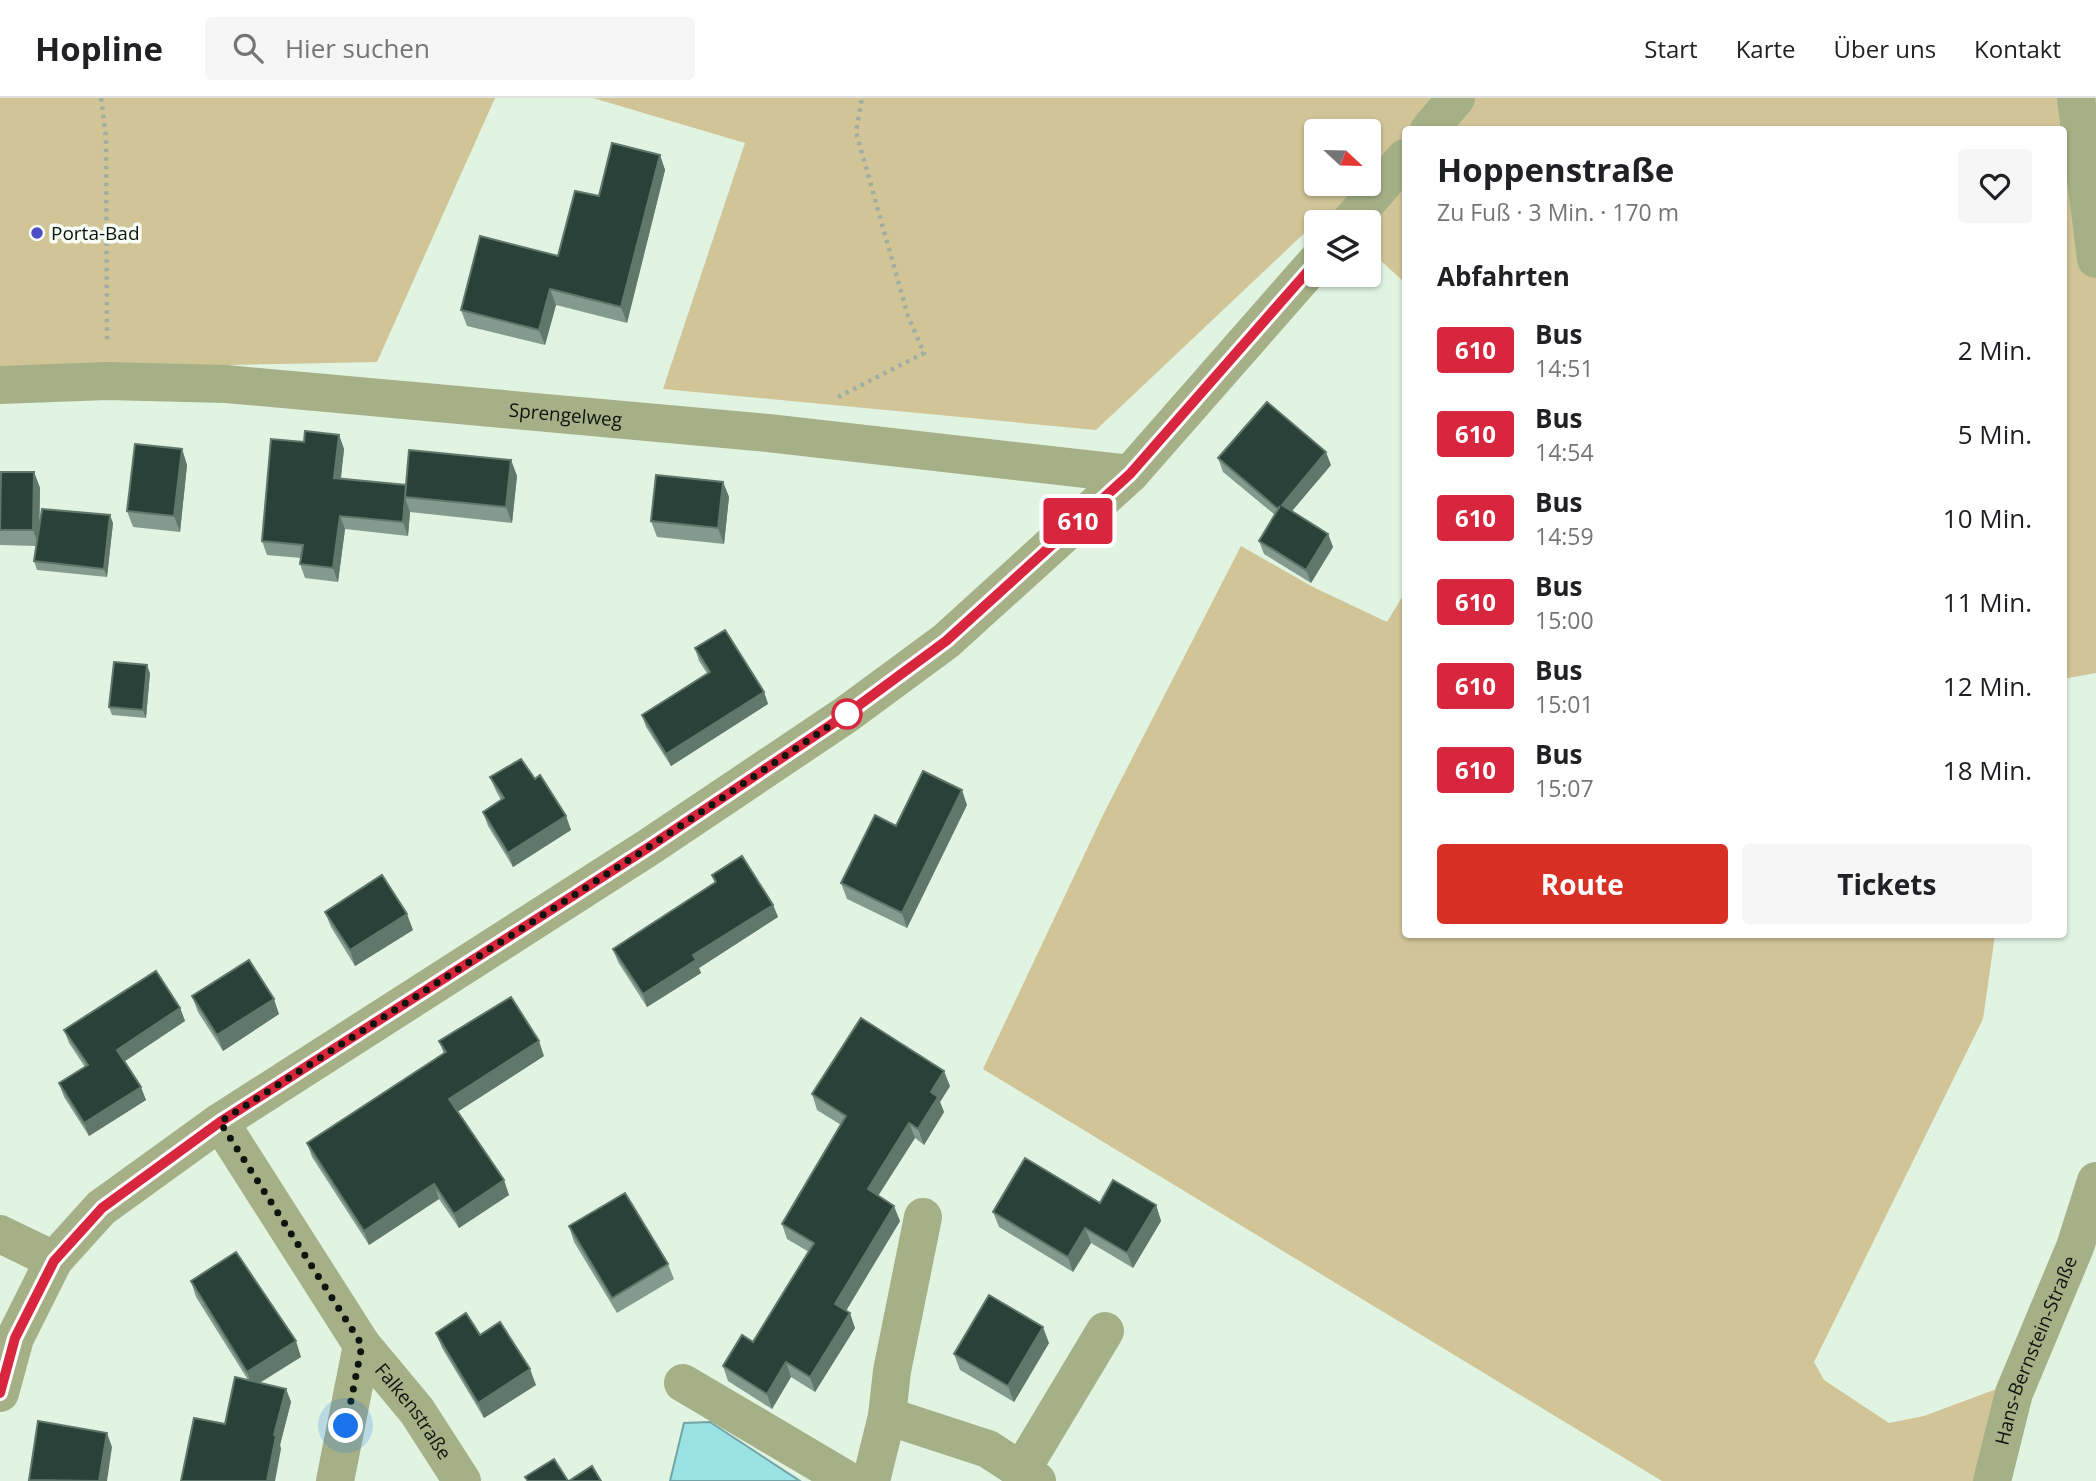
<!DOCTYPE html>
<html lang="de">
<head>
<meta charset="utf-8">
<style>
  :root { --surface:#fff; --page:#f6f6f6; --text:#202124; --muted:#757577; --line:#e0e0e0; --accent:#d93025 }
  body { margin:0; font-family:"Open Sans",sans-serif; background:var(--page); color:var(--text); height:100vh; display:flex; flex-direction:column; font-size:26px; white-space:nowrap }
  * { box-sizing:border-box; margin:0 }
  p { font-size:23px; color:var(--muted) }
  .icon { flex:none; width:38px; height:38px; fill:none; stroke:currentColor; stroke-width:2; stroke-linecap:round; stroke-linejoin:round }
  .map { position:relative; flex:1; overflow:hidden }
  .side { position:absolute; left:1402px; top:28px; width:665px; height:812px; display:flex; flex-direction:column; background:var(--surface); border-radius:7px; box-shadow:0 2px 5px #0004 }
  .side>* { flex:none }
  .badge { padding:0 14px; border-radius:5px; font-size:24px; line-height:46px }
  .needle { width:46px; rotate:112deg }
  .controls { position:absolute; left:1304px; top:21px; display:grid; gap:14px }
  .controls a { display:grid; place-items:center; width:77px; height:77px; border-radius:7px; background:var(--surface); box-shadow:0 2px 5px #0004; font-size:35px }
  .you { position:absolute; width:35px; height:35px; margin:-18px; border:5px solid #fff; border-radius:50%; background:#1a73e8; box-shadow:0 0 0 10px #1a73e833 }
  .map>.badge { position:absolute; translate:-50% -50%; box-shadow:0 0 0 4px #fff }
  h2 { padding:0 35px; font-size:26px; line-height:63px }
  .round { display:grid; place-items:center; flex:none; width:74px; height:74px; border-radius:7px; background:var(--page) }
  .overview { display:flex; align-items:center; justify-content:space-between; height:119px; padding:0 35px }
  h1 { font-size:33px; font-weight:700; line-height:52px }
  .primary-button { display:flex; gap:14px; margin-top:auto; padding:14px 35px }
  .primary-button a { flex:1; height:80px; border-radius:7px; background:var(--accent); color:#fff; font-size:28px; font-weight:700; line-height:80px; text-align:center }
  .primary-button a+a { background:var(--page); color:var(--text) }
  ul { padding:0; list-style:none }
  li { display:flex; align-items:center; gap:21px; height:84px; padding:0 35px }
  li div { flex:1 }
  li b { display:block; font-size:26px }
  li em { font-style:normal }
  li .badge { min-width:77px; font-weight:700; text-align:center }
  header { display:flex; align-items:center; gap:42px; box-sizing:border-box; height:98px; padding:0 35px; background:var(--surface); border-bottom:2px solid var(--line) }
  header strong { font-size:33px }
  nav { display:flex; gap:38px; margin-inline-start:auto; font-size:24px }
  .search { width:490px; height:63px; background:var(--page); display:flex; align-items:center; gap:18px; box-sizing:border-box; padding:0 24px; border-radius:7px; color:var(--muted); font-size:26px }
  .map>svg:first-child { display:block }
</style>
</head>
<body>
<header>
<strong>Hopline</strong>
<div class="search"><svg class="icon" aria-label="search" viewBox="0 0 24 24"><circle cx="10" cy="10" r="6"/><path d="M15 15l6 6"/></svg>Hier suchen</div>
<nav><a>Start</a><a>Karte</a><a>Über uns</a><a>Kontakt</a></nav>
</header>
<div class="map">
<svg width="2096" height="1383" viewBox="0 0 2096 1383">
  <rect width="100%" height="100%" fill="#e1f4e2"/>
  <path fill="#d1c497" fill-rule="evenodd" d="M 0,0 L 495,0 L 377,264 L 76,270 L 0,280 Z
    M 593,0 L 2096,0 L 2096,575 L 2063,581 L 2063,32 L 1405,32 L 1405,185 L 1380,162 L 1369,156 L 1368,124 L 1316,124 L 1316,128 L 1313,127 L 1096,332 L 663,291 L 745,45 ZM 1316,33 L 1368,33 L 1368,86 L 1316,86 Z
    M 1241,448 L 1313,489 L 1387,524 L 1405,494 L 1405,836 L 1995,837 L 1983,921 L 1814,1264 L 1824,1282 L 1889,1325 L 1924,1318 L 2010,1286 L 1983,1383 L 1662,1383 L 983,971 L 1103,717 Z"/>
  <path fill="#9be2e5" stroke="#71a4a5" stroke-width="2" d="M 710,1324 L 800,1383 L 670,1383 L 684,1325 Z"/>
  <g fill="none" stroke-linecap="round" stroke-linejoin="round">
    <path stroke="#9faea0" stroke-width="4.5" stroke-dasharray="3.5 5" stroke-linecap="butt" d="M 101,0 L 106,39 L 107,244
      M 838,299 L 924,255 L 908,218 L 856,34 L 862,0"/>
    <g stroke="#a5b087" stroke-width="38">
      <path d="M 2076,0 L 2096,161"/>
      <path d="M 1429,32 L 1456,0"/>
      <path d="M 1350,124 L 1405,60"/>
      <path id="s1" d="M 0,287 L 107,283 L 226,286 L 768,335 L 1130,376"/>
      <path d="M 220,1024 L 362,1247 L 335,1383"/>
      <path d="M 0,1136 L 54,1162"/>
      <path id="s2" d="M 362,1247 L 417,1313 L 462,1383"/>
      <path d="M 683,1285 L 849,1383"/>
      <path d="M 0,1295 L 15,1240 L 54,1162 L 101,1110 L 220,1024 L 649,749 L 847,616 L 946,543 L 1130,376 L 1316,164"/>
      <path d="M 887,1318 L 988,1351 L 1037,1383"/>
      <path d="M 1021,1373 L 1105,1233"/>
      <path d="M 871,1383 L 887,1318 L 892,1273 L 923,1119"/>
      <path id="s3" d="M 1992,1383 L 2014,1295 L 2075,1149 L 2096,1083"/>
    </g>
  </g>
  <path fill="#859a8e" d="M 660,57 L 665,72 L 627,225 L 556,207 L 545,247 L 467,228 L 461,212 L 558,158 L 599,98 Z
    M 339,337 L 344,351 L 341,381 L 406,387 L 511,362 L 517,378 L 512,425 L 410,414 L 408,438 L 345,431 L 338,484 L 305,480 L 300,466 L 301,460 L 267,457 L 262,443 L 304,344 Z
    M 182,351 L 187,367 L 180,434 L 133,429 L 127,413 Z
    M 1218,360 L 1331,367 L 1292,413 L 1328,436 L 1333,449 L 1311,485 L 1264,456 L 1259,443 L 1275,417 L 1223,374 Z
    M 34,374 L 40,390 L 39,432 L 113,425 L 107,479 L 37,472 L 34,463 L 37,448 L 0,447 L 0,385 Z
    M 723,384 L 729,399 L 724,446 L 657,439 L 651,423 Z
    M 695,550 L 764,594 L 768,606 L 671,668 L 646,629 L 642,617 L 707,575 L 699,563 Z
    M 150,575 L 146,620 L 112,617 L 109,609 Z
    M 490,679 L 535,681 L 566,718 L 571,732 L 513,769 L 488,728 L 483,714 L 501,702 L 496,693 Z
    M 967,707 L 907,830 L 847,801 L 841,785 L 896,728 Z
    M 712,777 L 773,807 L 778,819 L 699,870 L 701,875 L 647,909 L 618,864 L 613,851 L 715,785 Z
    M 325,814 L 413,832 L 355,868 L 331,829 Z
    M 192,898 L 279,916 L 223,953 L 198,914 Z
    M 180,910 L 185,923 L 125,963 L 146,1002 L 89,1038 L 64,999 L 59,985 L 85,969 L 69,945 L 64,932 Z
    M 439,943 L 544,958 L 457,1014 L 509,1097 L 459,1130 L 439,1101 L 369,1147 L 312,1059 L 307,1045 L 444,956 Z
    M 950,988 L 940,1004 L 944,1014 L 924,1047 L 915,1040 L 878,1097 L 900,1123 L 846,1213 L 855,1230 L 815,1294 L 791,1279 L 772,1311 L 728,1283 L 723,1268 L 753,1244 L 809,1154 L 787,1141 L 782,1126 L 841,1027 L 817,1012 L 812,996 Z
    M 1100,1105 L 1156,1107 L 1161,1123 L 1133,1170 L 1091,1145 L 1073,1174 L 999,1129 L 993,1114 Z
    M 569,1128 L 668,1166 L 674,1181 L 617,1215 L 574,1144 Z
    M 191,1183 L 301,1259 L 260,1285 L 286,1291 L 291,1304 L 280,1347 L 281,1351 L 248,1282 L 196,1199 Z
    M 436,1235 L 480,1237 L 536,1287 L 484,1320 L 442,1250 Z
    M 1049,1245 L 1014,1304 L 960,1272 L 954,1256 Z"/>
  <path fill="#60776c" d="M 660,57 L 665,72 L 627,225 L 621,209 Z
    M 550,191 L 556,207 L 545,247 L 539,232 Z
    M 339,337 L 344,351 L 339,394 L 334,380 Z
    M 182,351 L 187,367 L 180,434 L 174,418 Z
    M 1326,354 L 1331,367 L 1286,420 L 1282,407 Z
    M 511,362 L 517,378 L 512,425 L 506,409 Z
    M 34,374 L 40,390 L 39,448 L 33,432 Z
    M 723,384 L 729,399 L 724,446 L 718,430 Z
    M 405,400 L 410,414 L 408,438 L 403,424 Z
    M 110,417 L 113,425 L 107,479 L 104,471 Z
    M 340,418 L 345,431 L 338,484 L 333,470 Z
    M 1328,436 L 1333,449 L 1311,485 L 1306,472 Z
    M 147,567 L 150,575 L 146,620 L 143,612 Z
    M 764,594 L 768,606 L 671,668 L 666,656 Z
    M 962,692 L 967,707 L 907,830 L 902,815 Z
    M 566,718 L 571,732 L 513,769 L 508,755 Z
    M 773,807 L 778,819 L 699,870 L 701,875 L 647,909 L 643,896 L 693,857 Z
    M 407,816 L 413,832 L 355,868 L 350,852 Z
    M 274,901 L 279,916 L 223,953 L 217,937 Z
    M 180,910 L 185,923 L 122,965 L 117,952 Z
    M 539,943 L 544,958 L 454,1016 L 449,1001 Z
    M 944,973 L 950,988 L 940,1004 L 944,1014 L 924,1047 L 918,1031 L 931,994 Z
    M 141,989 L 146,1002 L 89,1038 L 84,1025 Z
    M 909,1025 L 915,1040 L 873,1106 L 868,1091 Z
    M 504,1082 L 509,1097 L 459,1130 L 454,1116 Z
    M 434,1086 L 439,1101 L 369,1147 L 364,1133 Z
    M 1156,1107 L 1161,1123 L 1133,1170 L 1127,1155 Z
    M 894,1108 L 900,1123 L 841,1221 L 835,1206 Z
    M 1085,1130 L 1091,1145 L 1073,1174 L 1068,1159 Z
    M 850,1215 L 855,1230 L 815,1294 L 810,1279 Z
    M 1043,1229 L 1049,1245 L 1014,1304 L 1008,1288 Z
    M 296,1243 L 301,1259 L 252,1289 L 247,1274 Z
    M 786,1264 L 791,1279 L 772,1311 L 767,1296 Z
    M 530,1271 L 536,1287 L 484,1320 L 478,1305 Z
    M 286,1291 L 291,1304 L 280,1347 L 281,1351 L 275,1383 L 267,1383 L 274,1337 Z
    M 107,1335 L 112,1349 L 107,1383 L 99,1383 Z"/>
  <path fill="#294139" stroke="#60776c" stroke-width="2" d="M 612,45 L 660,57 L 621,209 L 550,191 L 539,232 L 461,212 L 480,138 L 558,158 L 575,93 L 599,98 Z
    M 1267,304 L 1326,354 L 1282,407 L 1328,436 L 1306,472 L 1259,443 L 1280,408 L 1278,411 L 1218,360 Z
    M 305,333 L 339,337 L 334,380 L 406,387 L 403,424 L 340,418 L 333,470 L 300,466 L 303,447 L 262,443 L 271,341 L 304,344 Z
    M 135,346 L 182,351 L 174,418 L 127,413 Z
    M 409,352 L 511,362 L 506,409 L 405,399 Z
    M 1,374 L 34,374 L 33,432 L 0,432 Z
    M 656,377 L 723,384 L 718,430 L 651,423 Z
    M 42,411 L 110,417 L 104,471 L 34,463 Z
    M 725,532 L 764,594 L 666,656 L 642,617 L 710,574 L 695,550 Z
    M 114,564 L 147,567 L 143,612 L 109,609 Z
    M 521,661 L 535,681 L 540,677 L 566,718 L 508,755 L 483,714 L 504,700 L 490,679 Z
    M 923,673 L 962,692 L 902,815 L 841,785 L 875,717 L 896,728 Z
    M 742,758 L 773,807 L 693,857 L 696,862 L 643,896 L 613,851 L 716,784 L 712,777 Z
    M 382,777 L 407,816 L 350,852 L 325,814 Z
    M 249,862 L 274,901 L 217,937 L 192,898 Z
    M 156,873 L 180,910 L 117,952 L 141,989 L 84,1025 L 59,985 L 88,967 L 64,932 Z
    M 511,899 L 539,943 L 449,1001 L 504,1082 L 454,1116 L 434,1086 L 364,1133 L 307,1045 L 446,954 L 439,943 Z
    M 861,920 L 944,973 L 931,994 L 938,999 L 918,1031 L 909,1025 L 868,1091 L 894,1108 L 835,1206 L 850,1215 L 810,1279 L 786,1264 L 767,1296 L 723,1268 L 742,1237 L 753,1244 L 814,1145 L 782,1126 L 846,1018 L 812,996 Z
    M 1025,1060 L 1100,1105 L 1113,1082 L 1156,1107 L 1127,1155 L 1085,1130 L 1068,1159 L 993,1114 Z
    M 625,1095 L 668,1166 L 612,1200 L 569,1128 Z
    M 236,1154 L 296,1243 L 247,1274 L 191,1183 Z
    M 989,1197 L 1043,1229 L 1008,1288 L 954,1256 Z
    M 466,1215 L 480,1237 L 500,1224 L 530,1271 L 478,1305 L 436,1235 Z
    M 235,1279 L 286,1291 L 274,1337 L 276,1338 L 267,1383 L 181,1383 L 194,1320 L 225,1326 Z
    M 38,1323 L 107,1335 L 99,1383 L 29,1382 Z
    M 554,1361 L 568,1383 L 528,1383 L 525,1379 Z
    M 592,1368 L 601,1383 L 569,1383 Z"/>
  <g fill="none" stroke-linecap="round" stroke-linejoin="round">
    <defs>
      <path id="line" d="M 0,1295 L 15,1240 L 54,1163 L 102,1110 L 220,1024 L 649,749 L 847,616 L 946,543 L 1130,376 L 1316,164"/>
    </defs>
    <use href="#line" stroke="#fff" stroke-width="16"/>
    <use href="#line" stroke="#d7263d" stroke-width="10"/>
    <path stroke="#0e150f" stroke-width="7" stroke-dasharray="0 12.6" d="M 346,1328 L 362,1247 L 220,1024 L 649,749 L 847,616"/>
  </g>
  <circle fill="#4e4ec4" stroke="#f6fef6" stroke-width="2.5" cx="37" cy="135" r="7"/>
  <circle fill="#fff" stroke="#d7263d" stroke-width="3.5" cx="847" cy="616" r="14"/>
  <g text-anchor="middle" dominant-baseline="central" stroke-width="7" stroke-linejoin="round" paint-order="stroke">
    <g font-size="19" fill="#0e150f" stroke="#f6fef6" text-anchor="start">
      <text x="51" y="135">Porta-Bad</text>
    </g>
    <g font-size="19" fill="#0e150f" stroke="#f6fef6">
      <text stroke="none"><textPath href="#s1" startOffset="567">Sprengelweg</textPath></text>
      <text stroke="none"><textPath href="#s3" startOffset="138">Hans-Bernstein-Straße</textPath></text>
      <text stroke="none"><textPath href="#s2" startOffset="84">Falkenstraße</textPath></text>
    </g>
  </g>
</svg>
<div class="controls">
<a><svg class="needle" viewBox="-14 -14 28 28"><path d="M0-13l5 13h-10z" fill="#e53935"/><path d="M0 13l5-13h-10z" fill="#757577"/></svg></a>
<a><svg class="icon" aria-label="layers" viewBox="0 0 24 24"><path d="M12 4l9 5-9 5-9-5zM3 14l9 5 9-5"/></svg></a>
</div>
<div class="you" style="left:346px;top:1328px"></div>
<b class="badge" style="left:1078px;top:423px;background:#d7263d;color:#fff">610</b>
<section class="side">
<div class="overview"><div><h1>Hoppenstraße</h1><p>Zu Fuß · 3 Min. · 170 m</p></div><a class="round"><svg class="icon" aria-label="heart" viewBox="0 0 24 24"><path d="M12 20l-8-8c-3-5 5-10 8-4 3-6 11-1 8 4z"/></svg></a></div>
<h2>Abfahrten</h2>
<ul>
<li><span class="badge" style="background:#d7263d;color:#fff">610</span><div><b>Bus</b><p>14:51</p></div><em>2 Min.</em></li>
<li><span class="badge" style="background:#d7263d;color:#fff">610</span><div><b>Bus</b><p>14:54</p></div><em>5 Min.</em></li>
<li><span class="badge" style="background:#d7263d;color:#fff">610</span><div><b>Bus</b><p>14:59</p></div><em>10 Min.</em></li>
<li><span class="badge" style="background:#d7263d;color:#fff">610</span><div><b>Bus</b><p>15:00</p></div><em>11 Min.</em></li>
<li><span class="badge" style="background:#d7263d;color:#fff">610</span><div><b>Bus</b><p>15:01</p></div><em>12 Min.</em></li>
<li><span class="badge" style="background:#d7263d;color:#fff">610</span><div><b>Bus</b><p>15:07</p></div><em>18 Min.</em></li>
</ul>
<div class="primary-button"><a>Route</a><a>Tickets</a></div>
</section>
</div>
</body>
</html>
